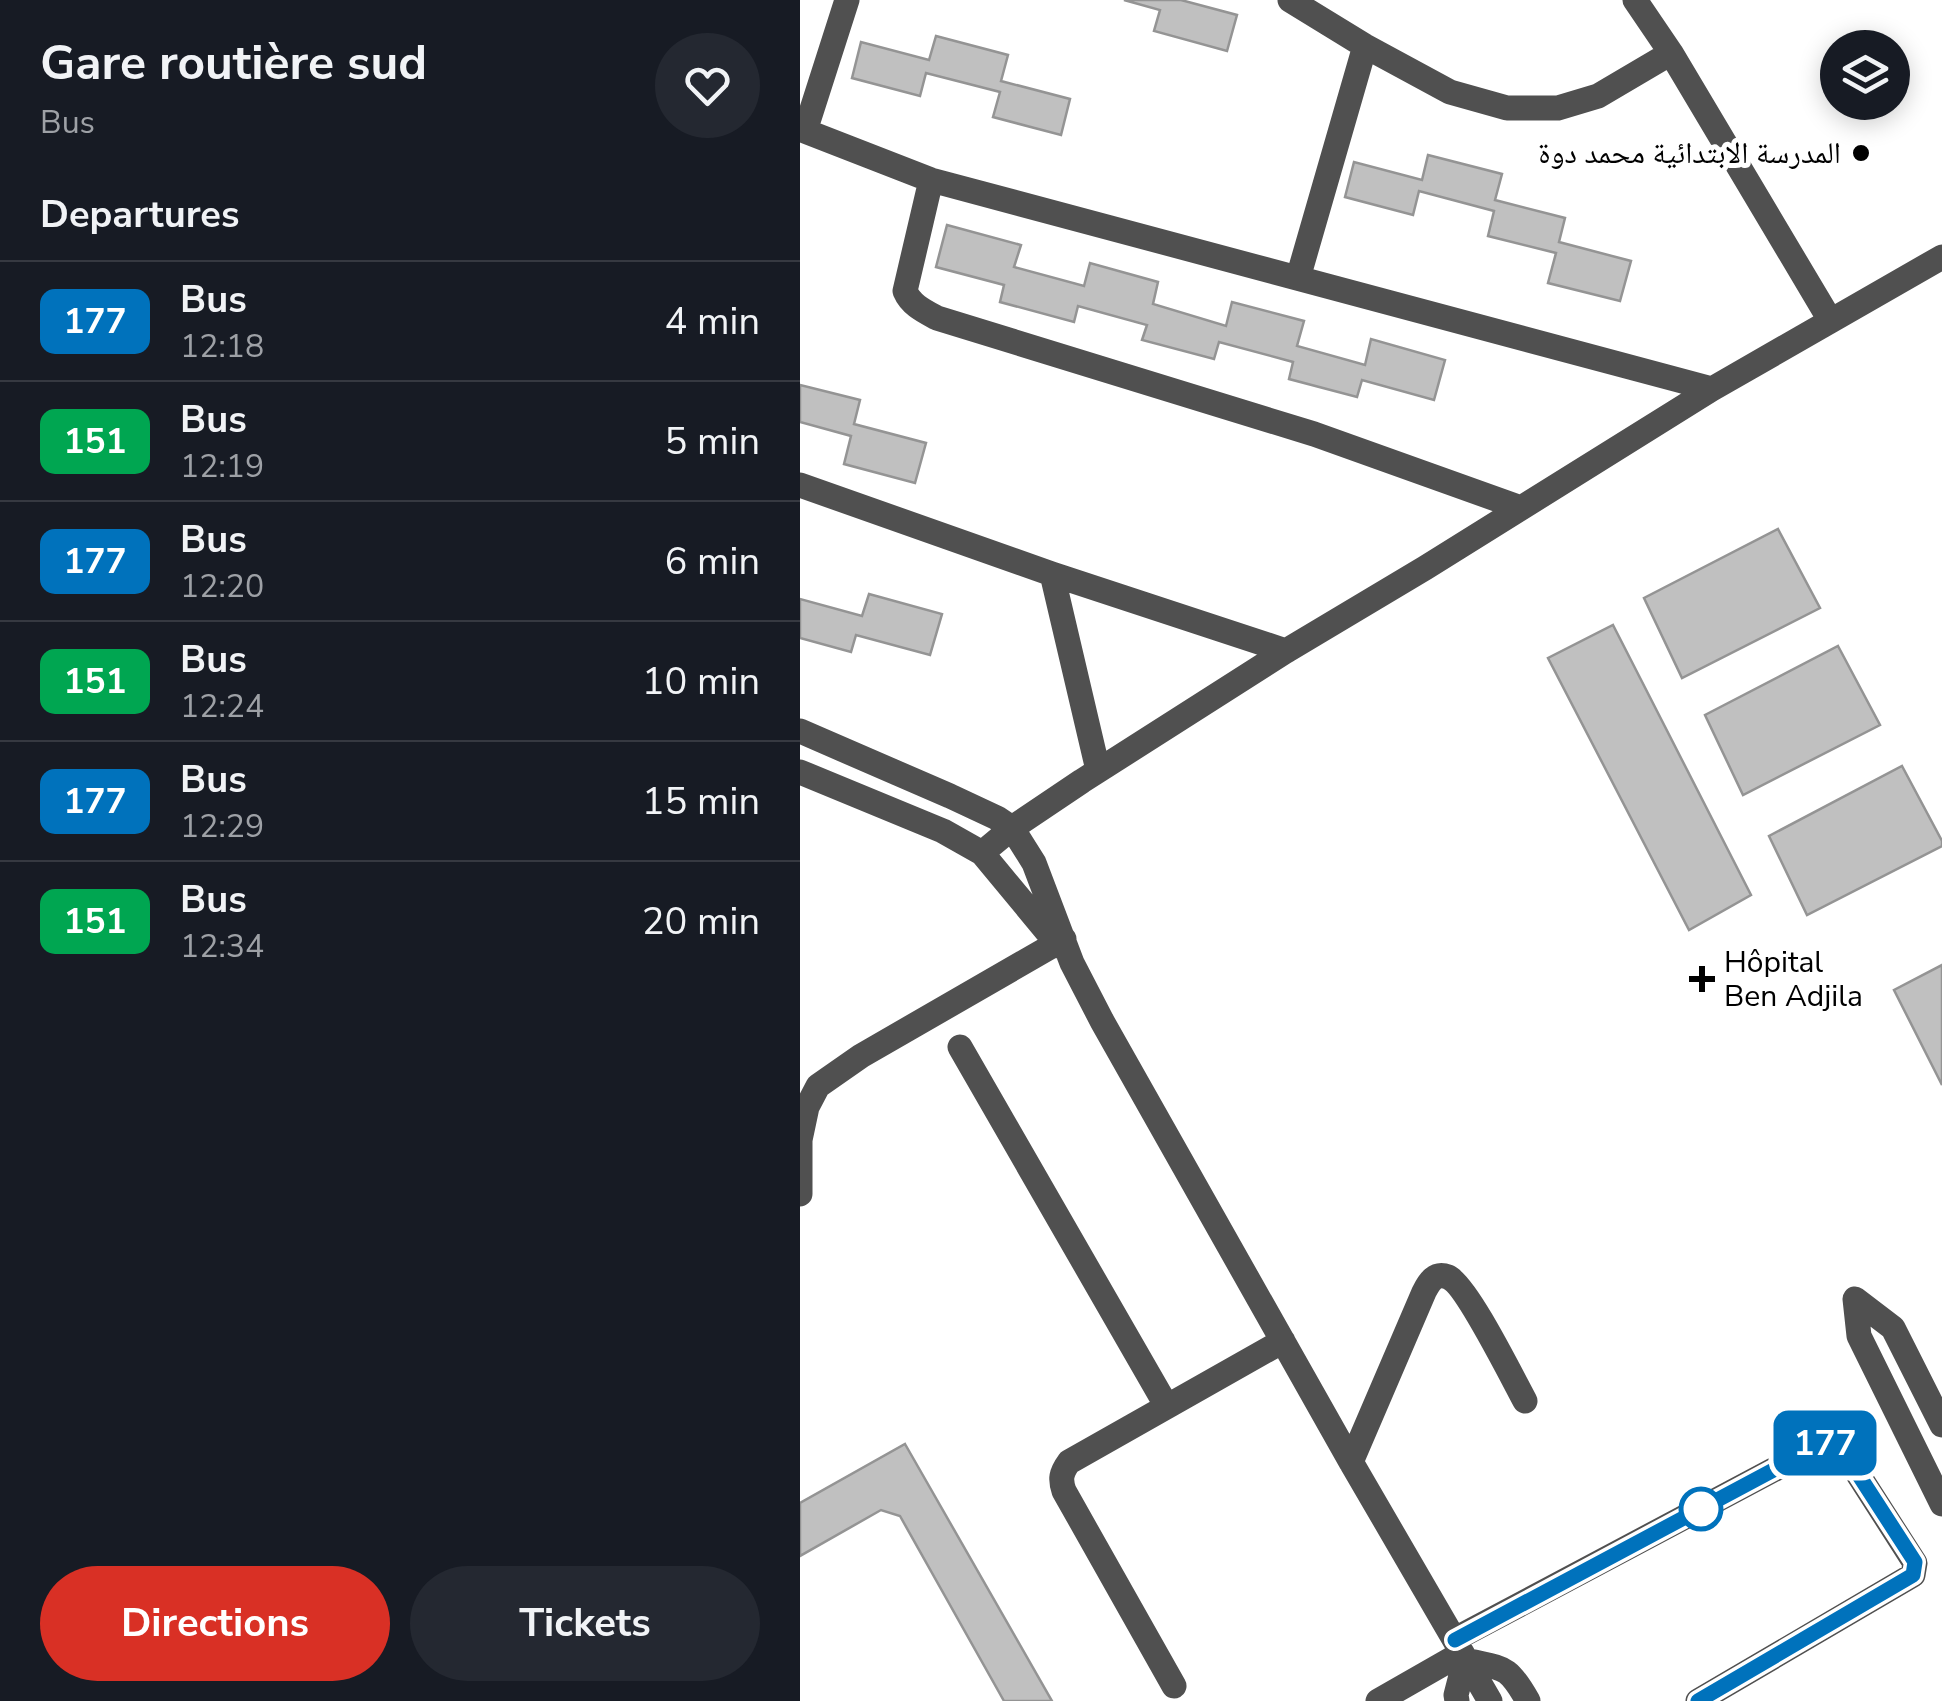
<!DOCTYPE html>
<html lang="en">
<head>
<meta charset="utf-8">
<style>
  :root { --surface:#171b24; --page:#242831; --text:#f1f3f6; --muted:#9ea1a6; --line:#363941; --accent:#d93025 }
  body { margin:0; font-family:"Nunito Sans","Noto Naskh Arabic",sans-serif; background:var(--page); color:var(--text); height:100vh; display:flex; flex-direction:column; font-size:38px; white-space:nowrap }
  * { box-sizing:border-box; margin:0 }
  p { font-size:32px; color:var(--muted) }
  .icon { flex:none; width:55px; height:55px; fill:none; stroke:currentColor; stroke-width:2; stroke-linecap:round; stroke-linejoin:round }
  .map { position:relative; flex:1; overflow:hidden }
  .panel { display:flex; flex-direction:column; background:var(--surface); width:800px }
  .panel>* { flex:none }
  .badge { padding:0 20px; border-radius:15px; font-size:35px; line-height:65px }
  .buttons { position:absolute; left:1020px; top:30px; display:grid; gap:20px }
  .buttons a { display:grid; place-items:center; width:90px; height:90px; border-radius:50%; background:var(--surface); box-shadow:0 5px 25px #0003; font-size:50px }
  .map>.badge { position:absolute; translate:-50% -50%; box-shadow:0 0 0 5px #fff }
  h2 { padding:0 40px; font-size:38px; line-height:90px }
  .round { display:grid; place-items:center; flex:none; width:105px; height:105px; border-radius:52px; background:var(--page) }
  .head { display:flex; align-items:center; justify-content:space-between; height:170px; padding:0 40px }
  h1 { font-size:48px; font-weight:700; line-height:75px }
  .action { display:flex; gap:20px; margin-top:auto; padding:20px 40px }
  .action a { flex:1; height:115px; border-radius:60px; background:var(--accent); color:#fff; font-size:40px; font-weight:700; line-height:115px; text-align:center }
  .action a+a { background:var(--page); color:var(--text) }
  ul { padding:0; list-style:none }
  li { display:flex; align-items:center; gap:30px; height:120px; padding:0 40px; border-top:2px solid var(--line) }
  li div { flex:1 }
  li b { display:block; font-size:38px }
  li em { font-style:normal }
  li .badge { min-width:110px; font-weight:700; text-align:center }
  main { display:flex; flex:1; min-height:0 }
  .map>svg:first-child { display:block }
</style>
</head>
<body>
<main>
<section class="panel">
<div class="head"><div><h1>Gare routière sud</h1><p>Bus</p></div><a class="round"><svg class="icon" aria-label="heart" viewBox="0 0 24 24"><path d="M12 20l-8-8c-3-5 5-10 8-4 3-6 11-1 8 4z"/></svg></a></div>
<h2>Departures</h2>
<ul>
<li><span class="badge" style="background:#0072bc;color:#fff">177</span><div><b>Bus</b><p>12:18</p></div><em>4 min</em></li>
<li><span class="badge" style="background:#00a651;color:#fff">151</span><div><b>Bus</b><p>12:19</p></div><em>5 min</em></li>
<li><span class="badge" style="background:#0072bc;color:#fff">177</span><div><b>Bus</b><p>12:20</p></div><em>6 min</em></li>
<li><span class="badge" style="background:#00a651;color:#fff">151</span><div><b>Bus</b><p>12:24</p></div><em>10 min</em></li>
<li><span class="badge" style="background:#0072bc;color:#fff">177</span><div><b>Bus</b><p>12:29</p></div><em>15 min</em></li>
<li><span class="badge" style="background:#00a651;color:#fff">151</span><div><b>Bus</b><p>12:34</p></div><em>20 min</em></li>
</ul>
<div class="action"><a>Directions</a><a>Tickets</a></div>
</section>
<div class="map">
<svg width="1142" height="1701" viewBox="0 0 1142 1701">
  <rect width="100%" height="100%" fill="#fff"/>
  <path fill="#c0c0c0" stroke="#949494" stroke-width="2.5" d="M 324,0 L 381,0 L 437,15 L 427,51 L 354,31 L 360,10 Z
    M 136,36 L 208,55 L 201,81 L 270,99 L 261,135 L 193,117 L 200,92 L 126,73 L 120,96 L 52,78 L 61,42 L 129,60 Z
    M 628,155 L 702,174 L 695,200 L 765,218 L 759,242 L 831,261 L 820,301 L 748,283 L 756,253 L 688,236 L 694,211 L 619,191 L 613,215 L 545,197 L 554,162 L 622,180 Z
    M 147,225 L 221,245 L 214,267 L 284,286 L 290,263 L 358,282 L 353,304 L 426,326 L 432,302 L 504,321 L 497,346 L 565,365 L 571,339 L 645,360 L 634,400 L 562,380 L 557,397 L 489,379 L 493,362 L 419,342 L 414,359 L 342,340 L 347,325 L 278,306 L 274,322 L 200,302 L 204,285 L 136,267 Z
    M 0,385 L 60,400 L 54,424 L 126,443 L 115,483 L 44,464 L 51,436 L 0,422 Z
    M 978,529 L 1020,608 L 882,678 L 844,598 Z
    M 69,594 L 142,614 L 130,655 L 56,635 L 51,652 L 0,638 L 0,599 L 62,616 Z
    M 813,625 L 951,895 L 889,930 L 748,658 Z
    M 1038,646 L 1080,725 L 943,795 L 905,715 Z
    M 1102,766 L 1142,841 L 1142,846 L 1007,915 L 969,836 Z
    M 1142,965 L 1142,1085 L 1094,990 Z
    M 105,1444 L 252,1701 L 204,1701 L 100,1516 L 81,1510 L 0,1556 L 0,1503 Z"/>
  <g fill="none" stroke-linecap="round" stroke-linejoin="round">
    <path stroke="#505050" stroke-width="25" d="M 47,0 L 5,131 L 131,180 L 912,389
      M 490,0 L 565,46 L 650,92 L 707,108 L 758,108 L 798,96 L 871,53
      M 835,0 L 871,53 L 1030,320
      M 131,180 L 105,291 C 111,305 124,311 137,318 L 514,434 L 721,508
      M 498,278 L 565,46
      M 0,485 L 252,574 L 486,651
      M 252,574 L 298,770
      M 0,731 L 150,796 L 197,818 L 212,828 L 234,863 L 272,963 L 302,1021 L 551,1462 L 690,1701
      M 0,772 L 143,831 L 182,853 L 259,946
      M 182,853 L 212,828 L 282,781 L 486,651 L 625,568 L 912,389 L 1142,257
      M 160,1047 L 366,1405
      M 0,1194 L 0,1140 L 7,1107 L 18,1086 L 61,1056 L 264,939
      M 1142,1425 L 1093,1328 L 1055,1299 L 1059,1336 L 1142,1504
      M 551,1462 L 624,1292 C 629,1282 635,1272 648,1277 C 666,1284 713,1379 725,1401
      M 655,1639 L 1026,1442 L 1038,1443 L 1115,1563 L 1113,1575 L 898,1701
      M 374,1686 L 264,1491 C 260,1479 261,1473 269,1462 L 483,1341
      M 578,1701 L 662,1653
      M 657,1701 L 656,1695 L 665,1660 C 704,1669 707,1664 728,1701"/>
  </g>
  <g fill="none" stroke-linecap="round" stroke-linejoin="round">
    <defs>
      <path id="line" d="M 655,1640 L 1026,1442 L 1038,1443 L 1115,1562 L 1113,1575 L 898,1701"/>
    </defs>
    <use href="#line" stroke="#fff" stroke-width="22"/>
    <use href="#line" stroke="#0072bc" stroke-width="15"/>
  </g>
  <g fill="#000" stroke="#fff" stroke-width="4">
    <circle cx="1061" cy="153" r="10"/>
    <path d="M897 964h10v10h10v10h-10v10h-10v-10h-10v-10h10z"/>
  </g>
  <circle fill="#fff" stroke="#0072bc" stroke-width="5" cx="901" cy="1509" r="20"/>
  <g text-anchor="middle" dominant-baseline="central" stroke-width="10" stroke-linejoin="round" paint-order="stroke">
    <g font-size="30" fill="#000" stroke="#fff" text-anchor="end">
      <text x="1041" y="153">المدرسة الابتدائية محمد دوة</text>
      <text x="924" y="962" text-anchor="start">Hôpital<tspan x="924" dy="34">Ben Adjila</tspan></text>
    </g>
  </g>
</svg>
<div class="buttons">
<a><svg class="icon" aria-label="layers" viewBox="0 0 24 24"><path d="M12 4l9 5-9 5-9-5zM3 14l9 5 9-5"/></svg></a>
</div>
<b class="badge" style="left:1025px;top:1443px;background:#0072bc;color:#fff">177</b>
</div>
</main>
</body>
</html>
